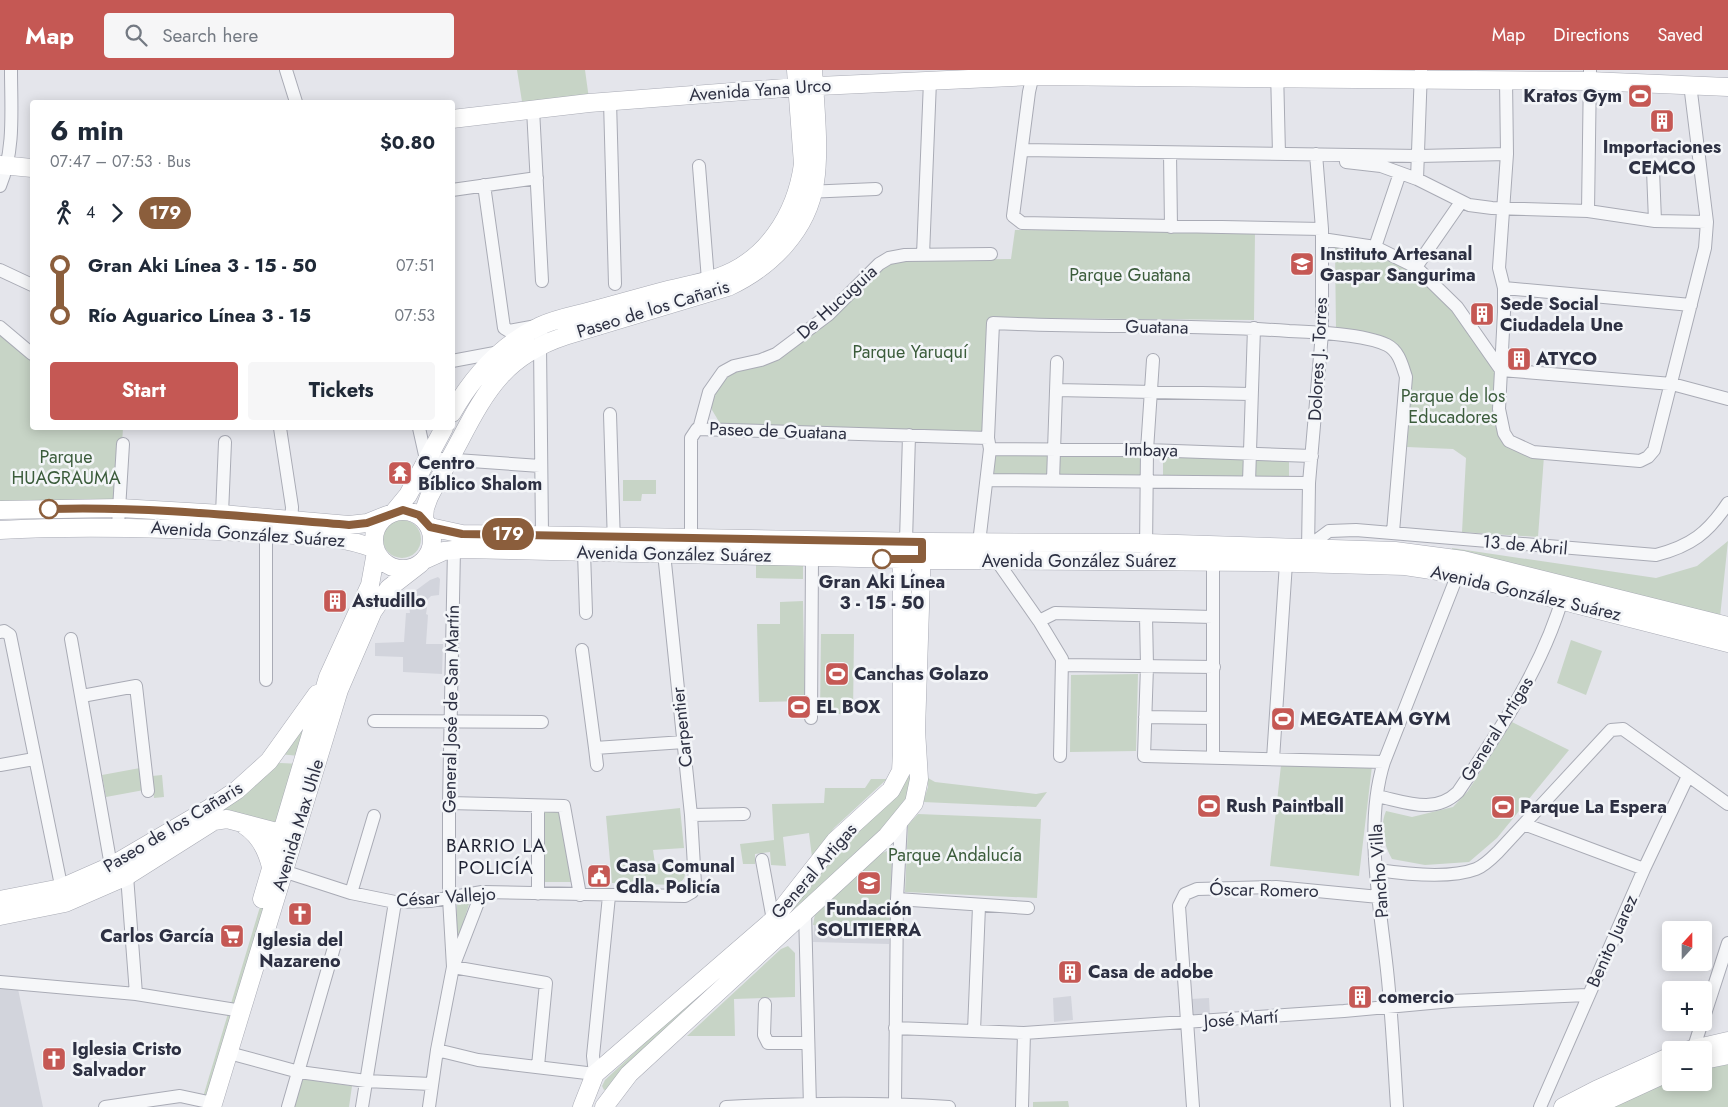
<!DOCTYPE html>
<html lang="en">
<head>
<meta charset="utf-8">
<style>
  :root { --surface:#fff; --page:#f6f6f7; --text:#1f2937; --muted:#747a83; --accent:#c55854 }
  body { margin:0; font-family:Jost,sans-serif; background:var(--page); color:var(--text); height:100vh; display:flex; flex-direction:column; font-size:19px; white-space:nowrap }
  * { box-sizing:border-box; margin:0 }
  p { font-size:16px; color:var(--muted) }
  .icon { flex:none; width:28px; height:28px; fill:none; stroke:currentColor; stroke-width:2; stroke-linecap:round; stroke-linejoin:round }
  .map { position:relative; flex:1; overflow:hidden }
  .side { position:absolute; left:30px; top:30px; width:425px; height:330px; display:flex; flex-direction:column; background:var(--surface); border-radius:5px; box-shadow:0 2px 12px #0003 }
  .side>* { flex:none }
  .badge { padding:0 10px; border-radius:16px; font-size:18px; line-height:32px }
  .needle { width:32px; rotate:21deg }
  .buttons { position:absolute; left:1662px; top:851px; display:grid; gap:10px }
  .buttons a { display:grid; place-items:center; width:50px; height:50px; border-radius:5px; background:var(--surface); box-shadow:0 2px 12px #0003; font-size:25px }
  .map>.badge { position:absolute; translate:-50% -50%; box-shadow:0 0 0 2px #fff }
  .legs { display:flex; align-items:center; gap:8px; height:55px; padding:0 20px; font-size:16px }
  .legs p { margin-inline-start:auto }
  .headline { display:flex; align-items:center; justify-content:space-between; height:85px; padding:0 20px }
  h1 { font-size:28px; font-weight:700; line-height:38px }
  .action { display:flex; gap:10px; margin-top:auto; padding:10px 20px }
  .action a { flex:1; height:58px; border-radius:5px; background:var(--accent); color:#fff; font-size:20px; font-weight:700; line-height:58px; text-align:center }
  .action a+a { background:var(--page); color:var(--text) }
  ul { padding:0 20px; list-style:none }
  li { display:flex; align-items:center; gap:18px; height:50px; font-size:19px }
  li i { display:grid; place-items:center; width:8px; height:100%; margin:0 6px; background:currentColor }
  li i::after { content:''; width:12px; height:12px; margin:-6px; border:4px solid; border-radius:50%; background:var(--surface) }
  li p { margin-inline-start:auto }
  li:first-child i { background:linear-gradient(#0000 50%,currentColor 0) }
  li:last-child i { background:linear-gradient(currentColor 50%,#0000 0) }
  header { display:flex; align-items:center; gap:30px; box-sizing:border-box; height:70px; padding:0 25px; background:var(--accent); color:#fff }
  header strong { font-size:24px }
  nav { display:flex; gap:28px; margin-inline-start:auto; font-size:18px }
  .search { width:350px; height:45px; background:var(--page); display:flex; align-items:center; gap:12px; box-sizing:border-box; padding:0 18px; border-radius:5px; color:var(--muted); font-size:19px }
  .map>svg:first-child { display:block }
</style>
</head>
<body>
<header>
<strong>Map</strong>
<div class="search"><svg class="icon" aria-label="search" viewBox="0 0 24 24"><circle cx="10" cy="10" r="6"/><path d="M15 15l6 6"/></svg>Search here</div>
<nav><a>Map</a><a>Directions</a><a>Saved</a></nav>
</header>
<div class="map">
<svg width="1728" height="1037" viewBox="0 0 1728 1037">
  <rect width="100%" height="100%" fill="#e4e5eb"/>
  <path fill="#d2d4dc" d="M 438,507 L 440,509 L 439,525 L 431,526 L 424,533 L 427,538 L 426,544 L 428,545 L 426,574 L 443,574 L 442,604 L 403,602 L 403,587 L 375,586 L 375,573 L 404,572 L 406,543 L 410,543 L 409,536 L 414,531 L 411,524 L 430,510 Z
    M 887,781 L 892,786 L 889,874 L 813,872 L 815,844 L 875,786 Z
    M 0,917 L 18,919 L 43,1037 L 0,1037 Z
    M 1071,926 L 1073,950 L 1054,952 L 1053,928 Z
    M 1209,928 L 1210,946 L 1192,947 L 1190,929 Z"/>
  <path fill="#c7d4c6" d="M 517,0 L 585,0 L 589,29 L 523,38 Z
    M 1015,160 L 1255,162 L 1254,250 L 1019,248 L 991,252 L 986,365 L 721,355 L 712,340 L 711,332 L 713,323 L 732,300 L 761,293 L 881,198 L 897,190 L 1011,189 Z
    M 1335,178 L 1373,181 L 1413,202 L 1441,223 L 1495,298 L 1502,364 L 1544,386 L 1538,467 L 1462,462 L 1466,388 L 1453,379 L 1407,377 L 1412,307 L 1401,282 L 1336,260 Z
    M 0,260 L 32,286 L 32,358 L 123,358 L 118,434 L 0,437 Z
    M 1057,381 L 1144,383 L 1143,408 L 1057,407 Z
    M 995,384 L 1049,385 L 1049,406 L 994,405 Z
    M 1163,385 L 1246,387 L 1244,408 L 1163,406 Z
    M 1254,389 L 1289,391 L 1289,408 L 1254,406 Z
    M 623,410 L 656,410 L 656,424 L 642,424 L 641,431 L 623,431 Z
    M383 469a19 19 0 1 1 38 0a19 19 0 1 1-38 0Z
    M 1728,471 L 1720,547 L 1452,483 L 1452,478 L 1656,508 L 1697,496 Z
    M 756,491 L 803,492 L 803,509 L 756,508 Z
    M 803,531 L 805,631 L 759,632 L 757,554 L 780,554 L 780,532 Z
    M 821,564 L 854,564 L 853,644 L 820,644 Z
    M 1571,570 L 1602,581 L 1586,625 L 1557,613 Z
    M 1138,604 L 1136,681 L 1070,682 L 1071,605 Z
    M 320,625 L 299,686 L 279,684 Z
    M 1512,652 L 1569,680 L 1497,768 L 1469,792 L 1425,795 L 1392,789 C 1384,774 1379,758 1386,741 L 1412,747 L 1453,737 L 1468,721 Z
    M 1282,686 L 1372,696 L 1359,806 L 1270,796 Z
    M 281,693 L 300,694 L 280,760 L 241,749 L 111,796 L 271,694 Z
    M 908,694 L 913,705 L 902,742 L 610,1018 L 604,1020 L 602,1016 L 605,1010 L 676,944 Z
    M 140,698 L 144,720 L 106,727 L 102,705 Z
    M 162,705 L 164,727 L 154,728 L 152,706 Z
    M 928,708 L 935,712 L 1036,724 L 1047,722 L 1036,737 L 923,732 L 928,717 Z
    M 871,709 L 887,709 L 834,758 L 812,787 L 809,763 L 783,767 L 786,796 L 771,795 L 770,782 L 755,784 L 755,794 L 743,794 L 740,774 L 774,770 L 772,734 L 824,733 L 825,718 L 865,718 Z
    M 541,738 L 561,739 L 573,812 L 542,812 Z
    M 680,738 L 684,778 L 653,780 L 655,794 L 685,793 C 686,803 686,811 676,815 L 612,813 L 606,746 Z
    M 918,744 L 1041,749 L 1037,828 L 905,822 L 908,755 Z
    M 887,781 L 892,786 L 889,857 L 813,855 L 815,844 L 875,786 Z
    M 268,810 L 280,813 L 212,1037 L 200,1037 Z
    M 470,831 L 456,876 L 457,834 Z
    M 788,876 L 795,883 L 795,927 L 734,929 L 735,966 L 687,966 L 781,879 Z
    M 1728,990 L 1728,1037 L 1610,1037 L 1671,1008 L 1671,1012 L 1704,1012 L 1704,997 Z
    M 302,1009 L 352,1016 L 349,1037 L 293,1037 Z
    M 1068,1031 L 1069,1037 L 1033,1037 L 1033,1032 Z"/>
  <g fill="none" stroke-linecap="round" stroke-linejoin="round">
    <defs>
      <path id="street" d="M 286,0 L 296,32
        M 1034,0 L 1029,22 L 1013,146 L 1022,153 L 1322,159
        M 1277,0 L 1279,84
        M 1506,10 L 1507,84 L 1499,198 L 1504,218 L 1504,242 L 1501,300 L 1672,314 L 1728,329
        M 610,31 L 615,214
        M 533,39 L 542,211
        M 1022,80 L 1419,86 L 1507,84
        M 1170,83 L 1171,157
        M 1346,92 L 1381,96 L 1417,109 L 1469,135 L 1492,138 L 1588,141 L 1655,151 L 1707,152
        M 699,96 L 708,210
        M 1653,100 L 1655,151
        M 1417,109 L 1421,0
        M 484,115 L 504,258 L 509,261 L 542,255 L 540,275 L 542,464
        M 0,116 C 15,80 11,39 11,0
        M 452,120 L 537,108
        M 806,122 L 876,119
        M 1588,141 L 1590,0
        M 1322,169 L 1375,177 L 1416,197 L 1457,237 L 1501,300 L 1499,339 L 1504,363 L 1509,371 L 1533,382 L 1640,391 L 1648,387 L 1654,380 L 1705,178 L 1707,152 L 1690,14
        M 1375,177 L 1400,103
        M 923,185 L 930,11
        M 1416,197 L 1461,132
        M 0,200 L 32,215
        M 1504,218 L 1691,235
        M 0,257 L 32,284
        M 452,291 L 500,282
        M 1056,320 L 1251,324
        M 610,344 L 614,474
        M 280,358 L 292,437 L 291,457
        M 419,358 L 425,385 L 428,388 L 540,396
        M 699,359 L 709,322 L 723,302 L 734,296 L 761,290 L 776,284 L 828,245 L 879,194 L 889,188 L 905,185 L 991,184
        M 990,379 L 1147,380 L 1312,386
        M 987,410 L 1309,413
        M 1053,410 L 1057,292
        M 1249,412 L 1254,258
        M 222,444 L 225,372
        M 118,456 L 123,374
        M 266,464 L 266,610
        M 691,467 L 691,368 L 697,359 L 988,368
        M 906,471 L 909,365
        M 979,473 L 990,379 L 988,368 L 993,253 C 1092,258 1191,254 1289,261 C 1316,262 1364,264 1387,275 C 1399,281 1402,295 1406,307 L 1393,462
        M 1146,481 L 1147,380 L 1153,290
        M 1308,481 L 1309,413 L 1322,263 L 1322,159 L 1316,84
        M 584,482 L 586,543
        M 997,491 L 1039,551 L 1062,589 L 1060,686
        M 1146,546 L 1147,596 L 1144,686 L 1384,692
        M 1039,551 L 1055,543 L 1213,547
        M 0,562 L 4,561 L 10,565 L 63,825
        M 71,569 L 111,796 L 127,806 L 136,924
        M 582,580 L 595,678 L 684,672
        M 1063,595 L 1214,597
        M 82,626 L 136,616 L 148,721
        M 1145,647 L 1213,648
        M 811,648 L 812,487
        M 374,651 L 542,652
        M 595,678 L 597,695
        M 1213,688 L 1213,492
        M 1273,689 L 1286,493 L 1329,461 L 1356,460 L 1656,485 C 1691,476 1708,463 1728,433
        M 0,695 L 34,689
        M 1377,726 C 1406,732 1434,745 1458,722 C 1500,660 1543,597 1564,523
        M 449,733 L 564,736 L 580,825
        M 538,736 L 538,824
        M 691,745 L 744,744
        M 1524,754 L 1644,799
        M 762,790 L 773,850
        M 277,799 L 351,823 L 395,832 L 430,831 L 482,822 L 685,826 L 692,822 L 695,814 L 691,745 L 664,483
        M 1378,800 C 1405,804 1450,809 1476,799 C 1484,796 1492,788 1498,782 L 1611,660 L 1623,659 L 1728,734
        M 482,822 L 453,897 L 546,913 L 538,996
        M 351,823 L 374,746
        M 897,829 L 1028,838
        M 805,841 L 810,1037
        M 0,912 L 136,924 L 242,941
        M 765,934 L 764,965 L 768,973 L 807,973
        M 1704,947 L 1728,873
        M 895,958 L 1024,963 L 1344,941 L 1452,931 L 1587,925
        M 974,961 L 979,836
        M 437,980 L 478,990 L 595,1004 L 593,986 L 609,826
        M 1693,980 L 1702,952
        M 229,983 L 299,1002 L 366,1011 L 431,1014
        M 895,1033 L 897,829 L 901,752
        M 105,1037 L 180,1026 L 213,1033
        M 288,1037 L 335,874
        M 362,1037 L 395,832
        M 429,1037 L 437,980 L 453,897 L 449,828 L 449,733 L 454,479
        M 726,1037 C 801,1033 874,1032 949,1037
        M 1022,1037 L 1024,963
        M 1193,1037 L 1179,836 L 1185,824 L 1197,819 L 1276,817 L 1379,827
        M 1397,1037 C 1394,991 1392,946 1387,900 C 1380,835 1364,755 1384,692 L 1461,496
        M 1540,1037 L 1644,799 L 1688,706"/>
      <path id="secondary" d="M 452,49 L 589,33 L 797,17 L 1033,6 L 1590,11 L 1728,17
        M 0,95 L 32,98
        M 452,343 C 473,306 501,275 540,256 C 555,249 571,246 587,242 C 614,235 641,227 668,220 C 684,216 700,213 716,208 C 766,192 796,145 803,94 L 796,0
        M 0,440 L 120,438 L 222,444 L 349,455 L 367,453 L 387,445
        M374 470a29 29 0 1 1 58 0a29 29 0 1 1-58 0Z
        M 394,442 L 408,425 L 444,358
        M 424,449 L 425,438 L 429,427 C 439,408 450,389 460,370 C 487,318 507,285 565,266 L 728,217 C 771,197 808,160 815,112 C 820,81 815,32 813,0
        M 430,457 L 462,464 L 928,472 L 1146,473 L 1395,481 L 1463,490 L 1728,556
        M 0,460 C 87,455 172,458 259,463 C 297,466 339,464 375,479
        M 424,490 L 444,481 L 462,479 L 945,490 L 1262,492 L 1405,496 L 1458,504 L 1728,573
        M 244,755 C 260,765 267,780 271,797
        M 262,829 L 328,607 L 370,515 L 376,482
        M 0,830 L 61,818 L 111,796 L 210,738 L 237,720 L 269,691 L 317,624
        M 0,846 L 65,833 L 127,806 L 214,751 L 227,749 L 292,766
        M 1689,980 L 1728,971
        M 1704,990 L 1728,985
        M 212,1037 L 339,620 L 373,541 L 389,518 L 420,494
        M 582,1037 L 595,1004 L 773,850 L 835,771 L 891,720 L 901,701 L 902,683 L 902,489 L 905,479
        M 604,1037 L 629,1004 L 887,766 L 914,733 L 919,709 L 916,660 L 922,477
        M 1563,1037 L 1596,1020 L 1671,986
        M 1593,1037 L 1671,1001"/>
    </defs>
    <use href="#street" stroke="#a9abb5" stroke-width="14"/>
    <use href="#secondary" stroke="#a9abb5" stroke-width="19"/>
    <use href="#street" stroke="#f6f7f9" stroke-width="12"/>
    <use href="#secondary" stroke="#fff" stroke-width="18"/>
  </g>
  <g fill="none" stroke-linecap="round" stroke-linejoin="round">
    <defs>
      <path id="line-1" d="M 49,439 C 149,436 249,447 349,455 L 367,453 L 403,440 L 419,445 L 430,457 L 462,464 L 922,472 L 922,489 L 882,489"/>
    </defs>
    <use href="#line-1" stroke="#fff" stroke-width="11"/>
    <use href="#line-1" stroke="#8b5e3c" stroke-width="8"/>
  </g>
  <defs>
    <symbol id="stadium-square" viewBox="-11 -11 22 22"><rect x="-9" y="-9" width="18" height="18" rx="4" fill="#c55854" stroke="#f3f5f8"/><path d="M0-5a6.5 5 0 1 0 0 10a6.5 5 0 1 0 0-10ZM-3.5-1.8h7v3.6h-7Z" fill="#fff"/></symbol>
    <symbol id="building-square" viewBox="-11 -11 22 22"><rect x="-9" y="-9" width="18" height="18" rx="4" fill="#c55854" stroke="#f3f5f8"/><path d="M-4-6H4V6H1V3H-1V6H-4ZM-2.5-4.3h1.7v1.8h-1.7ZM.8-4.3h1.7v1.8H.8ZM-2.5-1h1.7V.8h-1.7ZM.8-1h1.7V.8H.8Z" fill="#fff"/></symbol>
    <symbol id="school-square" viewBox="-11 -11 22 22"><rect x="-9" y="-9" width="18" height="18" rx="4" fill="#c55854" stroke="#f3f5f8"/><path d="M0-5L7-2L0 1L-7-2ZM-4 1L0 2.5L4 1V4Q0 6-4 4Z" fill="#fff"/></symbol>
    <symbol id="temple-square" viewBox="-11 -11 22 22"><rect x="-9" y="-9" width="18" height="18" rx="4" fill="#c55854" stroke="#f3f5f8"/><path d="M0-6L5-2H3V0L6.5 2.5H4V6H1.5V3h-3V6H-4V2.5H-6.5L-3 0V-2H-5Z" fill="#fff"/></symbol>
    <symbol id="civic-square" viewBox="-11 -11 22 22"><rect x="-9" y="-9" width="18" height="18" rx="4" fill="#c55854" stroke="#f3f5f8"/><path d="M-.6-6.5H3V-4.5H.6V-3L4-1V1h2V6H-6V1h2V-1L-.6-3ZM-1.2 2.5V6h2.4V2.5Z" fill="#fff"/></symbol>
    <symbol id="church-square" viewBox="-11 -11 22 22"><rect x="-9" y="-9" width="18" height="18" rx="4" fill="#c55854" stroke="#f3f5f8"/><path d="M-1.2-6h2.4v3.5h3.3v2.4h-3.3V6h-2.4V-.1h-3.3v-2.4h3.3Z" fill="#fff"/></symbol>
    <symbol id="supermarket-square" viewBox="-11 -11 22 22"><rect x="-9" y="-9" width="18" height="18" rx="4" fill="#c55854" stroke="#f3f5f8"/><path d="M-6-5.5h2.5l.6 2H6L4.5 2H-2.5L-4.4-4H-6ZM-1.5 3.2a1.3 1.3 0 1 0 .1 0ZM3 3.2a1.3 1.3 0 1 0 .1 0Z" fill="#fff"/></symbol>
  </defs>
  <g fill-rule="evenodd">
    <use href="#stadium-square" x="1626" y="12" width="28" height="28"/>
    <use href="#building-square" x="1648" y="37" width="28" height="28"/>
    <use href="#school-square" x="1288" y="180" width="28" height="28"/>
    <use href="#building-square" x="1468" y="230" width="28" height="28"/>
    <use href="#building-square" x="1505" y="275" width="28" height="28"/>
    <use href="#temple-square" x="386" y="389" width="28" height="28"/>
    <use href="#building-square" x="321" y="517" width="28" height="28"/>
    <use href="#stadium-square" x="823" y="590" width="28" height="28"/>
    <use href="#stadium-square" x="785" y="623" width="28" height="28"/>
    <use href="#stadium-square" x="1269" y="635" width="28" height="28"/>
    <use href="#stadium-square" x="1195" y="722" width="28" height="28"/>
    <use href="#stadium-square" x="1489" y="723" width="28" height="28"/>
    <use href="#civic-square" x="585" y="792" width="28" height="28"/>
    <use href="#school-square" x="855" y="799" width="28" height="28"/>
    <use href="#church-square" x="286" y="830" width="28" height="28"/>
    <use href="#supermarket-square" x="218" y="852" width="28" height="28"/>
    <use href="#building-square" x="1056" y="888" width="28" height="28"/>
    <use href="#building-square" x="1346" y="913" width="28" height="28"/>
    <use href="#church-square" x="40" y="975" width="28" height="28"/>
  </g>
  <g fill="#fff" stroke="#8b5e3c" stroke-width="2.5">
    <circle cx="49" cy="439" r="9"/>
    <circle cx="882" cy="489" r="9"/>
  </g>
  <g text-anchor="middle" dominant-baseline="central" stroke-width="5" stroke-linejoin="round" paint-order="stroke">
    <g font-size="18" fill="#2d3042" stroke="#f3f5f8">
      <text transform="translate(760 20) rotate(-4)">Avenida Yana Urco</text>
      <text transform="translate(837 232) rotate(-42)">De Hucuguia</text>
      <text transform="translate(653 239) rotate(-17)">Paseo de los Cañaris</text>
      <text transform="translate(1157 257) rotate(1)">Guatana</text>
      <text transform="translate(1318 289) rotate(-87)">Dolores J. Torres</text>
      <text transform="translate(778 361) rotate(2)">Paseo de Guatana</text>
      <text transform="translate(1151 380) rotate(1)">Imbaya</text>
      <text transform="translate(248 464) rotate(4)">Avenida González Suárez</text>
      <text transform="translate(1525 475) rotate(5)">13 de Abril</text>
      <text transform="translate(674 484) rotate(1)">Avenida González Suárez</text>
      <text x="1079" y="491">Avenida González Suárez</text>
      <text transform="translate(1526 523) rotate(13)">Avenida González Suárez</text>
      <text transform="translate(451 639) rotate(-89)">General José de San Martín</text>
      <text transform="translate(682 657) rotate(-96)">Carpentier</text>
      <text transform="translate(1497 659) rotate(-58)">General Artigas</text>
      <text transform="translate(298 755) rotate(-73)">Avenida Max Uhle</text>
      <text transform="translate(173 757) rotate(-31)">Paseo de los Cañaris</text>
      <text transform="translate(814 801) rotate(-49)">General Artigas</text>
      <text transform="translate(1379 801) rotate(-94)">Pancho Villa</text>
      <text transform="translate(1264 820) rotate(1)">Óscar Romero</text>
      <text transform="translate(446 827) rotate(-4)">César Vallejo</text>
      <text transform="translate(1612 871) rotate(-66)">Benito Juarez</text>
      <text transform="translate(1241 949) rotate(-4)">José Martí</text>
    </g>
    <g font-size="18" font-weight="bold" fill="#2d3042" stroke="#f3f5f8" text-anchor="start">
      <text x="1622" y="26" text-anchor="end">Kratos Gym</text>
      <text x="1662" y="77" text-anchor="middle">Importaciones<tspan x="1662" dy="21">CEMCO</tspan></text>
      <text x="1320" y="184">Instituto Artesanal<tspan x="1320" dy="21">Gaspar Sangurima</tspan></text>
      <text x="1500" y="234">Sede Social<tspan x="1500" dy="21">Ciudadela Une</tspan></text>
      <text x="1536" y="289">ATYCO</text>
      <text x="418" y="393">Centro<tspan x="418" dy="21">Bíblico Shalom</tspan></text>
      <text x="352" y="531">Astudillo</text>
      <text x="854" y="604">Canchas Golazo</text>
      <text x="816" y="637">EL BOX</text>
      <text x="1300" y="649">MEGATEAM GYM</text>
      <text x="1226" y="736">Rush Paintball</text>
      <text x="1520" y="737">Parque La Espera</text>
      <text x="616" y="796">Casa Comunal<tspan x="616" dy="21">Cdla. Policía</tspan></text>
      <text x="869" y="839" text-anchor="middle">Fundación<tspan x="869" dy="21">SOLITIERRA</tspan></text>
      <text x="214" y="866" text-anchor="end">Carlos García</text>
      <text x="300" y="870" text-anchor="middle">Iglesia del<tspan x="300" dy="21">Nazareno</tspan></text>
      <text x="1088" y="902">Casa de adobe</text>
      <text x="1378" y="927">comercio</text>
      <text x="72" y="979">Iglesia Cristo<tspan x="72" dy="21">Salvador</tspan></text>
    </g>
    <g font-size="18" fill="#3b5c3b" stroke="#f3f5f8">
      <text x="1130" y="205">Parque Guatana</text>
      <text x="910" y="282">Parque Yaruquí</text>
      <text x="1453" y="326">Parque de los<tspan x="1453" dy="21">Educadores</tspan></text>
      <text x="66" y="387">Parque<tspan x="66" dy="21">HUAGRAUMA</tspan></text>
      <text x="955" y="785">Parque Andalucía</text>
    </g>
    <g font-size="18" font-weight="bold" fill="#2d3042" stroke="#f3f5f8">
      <text x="882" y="512">Gran Aki Línea<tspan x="882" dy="21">3 - 15 - 50</tspan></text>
    </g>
    <g font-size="19" letter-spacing="1" fill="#1f2233" stroke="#f3f5f8">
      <text x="496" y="775">BARRIO LA<tspan x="496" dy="22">POLICÍA</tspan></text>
    </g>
  </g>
</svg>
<div class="buttons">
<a><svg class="needle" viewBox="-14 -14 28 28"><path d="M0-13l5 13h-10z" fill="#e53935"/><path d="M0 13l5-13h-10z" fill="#747a83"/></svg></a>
<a>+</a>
<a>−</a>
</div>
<b class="badge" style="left:508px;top:464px;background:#8b5e3c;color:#fff">179</b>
<section class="side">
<div class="headline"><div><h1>6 min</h1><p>07:47 – 07:53 · Bus</p></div><b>$0.80</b></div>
<div class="legs"><svg class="icon" aria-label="walk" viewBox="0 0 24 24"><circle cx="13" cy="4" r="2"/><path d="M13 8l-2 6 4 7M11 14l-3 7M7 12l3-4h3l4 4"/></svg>4<svg class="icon" aria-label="forward" viewBox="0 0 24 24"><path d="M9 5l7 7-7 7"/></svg><b class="badge" style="background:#8b5e3c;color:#fff">179</b></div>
<ul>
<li><i style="color:#8b5e3c"></i><b>Gran Aki Línea 3 - 15 - 50</b><p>07:51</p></li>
<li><i style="color:#8b5e3c"></i><b>Río Aguarico Línea 3 - 15</b><p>07:53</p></li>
</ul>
<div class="action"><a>Start</a><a>Tickets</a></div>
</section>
</div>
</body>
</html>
